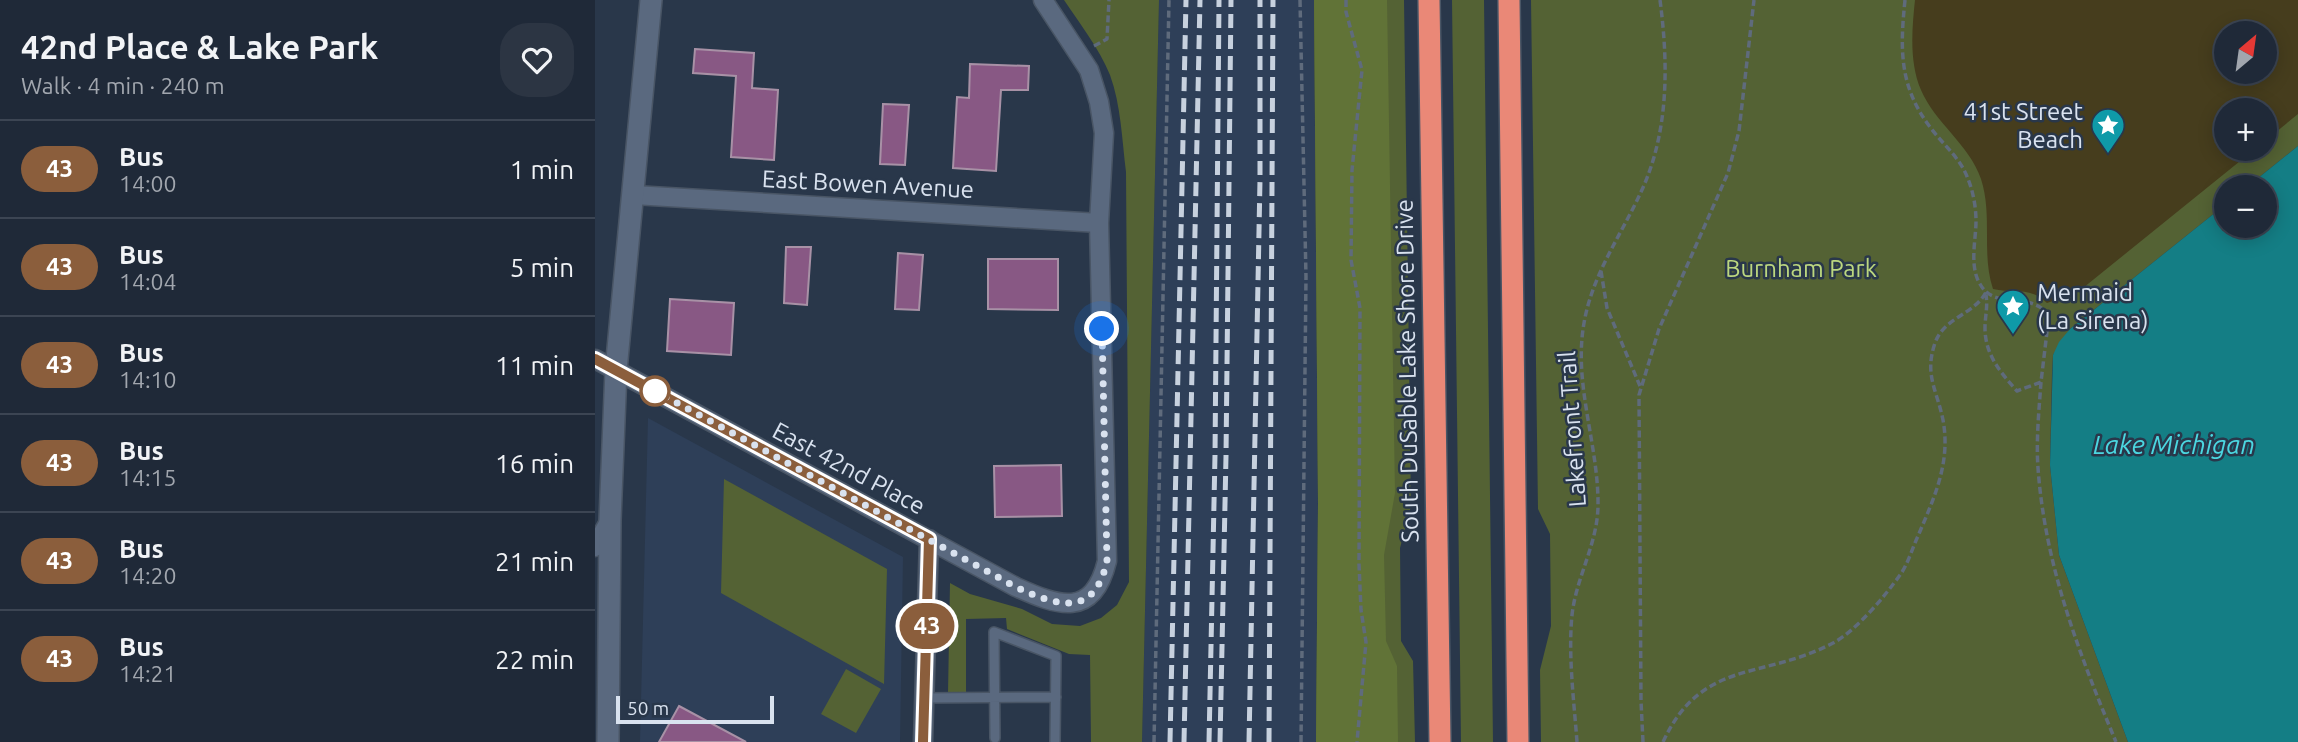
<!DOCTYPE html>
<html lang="en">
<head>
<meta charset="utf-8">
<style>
  :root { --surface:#1f2938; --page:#2c3543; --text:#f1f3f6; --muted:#a1a6ae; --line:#3c4553 }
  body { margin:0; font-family:Ubuntu,sans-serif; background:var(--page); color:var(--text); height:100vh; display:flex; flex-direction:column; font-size:26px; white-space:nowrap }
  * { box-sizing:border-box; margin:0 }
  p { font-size:23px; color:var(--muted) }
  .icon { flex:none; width:38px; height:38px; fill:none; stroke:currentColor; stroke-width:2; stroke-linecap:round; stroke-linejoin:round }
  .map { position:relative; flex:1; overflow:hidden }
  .details { display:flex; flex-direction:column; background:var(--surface); width:595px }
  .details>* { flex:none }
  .badge { padding:0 14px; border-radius:23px; font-size:24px; line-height:46px }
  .needle { width:46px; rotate:29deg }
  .buttons { position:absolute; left:1619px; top:21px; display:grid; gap:14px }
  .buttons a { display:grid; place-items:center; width:63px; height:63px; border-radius:50%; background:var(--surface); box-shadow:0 4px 18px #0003,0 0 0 2px var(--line); font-size:35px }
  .scale { position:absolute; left:21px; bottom:18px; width:158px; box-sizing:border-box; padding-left:7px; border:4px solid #d9e2ef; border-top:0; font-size:19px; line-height:24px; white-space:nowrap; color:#d9e2ef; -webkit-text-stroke:5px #29374a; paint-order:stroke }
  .you { position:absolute; width:35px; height:35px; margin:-18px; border:5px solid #fff; border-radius:50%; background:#1a73e8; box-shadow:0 0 0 10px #1a73e833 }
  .map>.badge { position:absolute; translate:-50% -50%; box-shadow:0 0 0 4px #fff }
  .round { display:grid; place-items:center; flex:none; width:74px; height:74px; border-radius:28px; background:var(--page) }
  .head { display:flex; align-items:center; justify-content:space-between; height:119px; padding:0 21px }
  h1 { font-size:33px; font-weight:700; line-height:52px }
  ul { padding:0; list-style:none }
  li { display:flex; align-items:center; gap:21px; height:98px; padding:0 21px; border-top:2px solid var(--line) }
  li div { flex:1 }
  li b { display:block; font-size:26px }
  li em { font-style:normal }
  li .badge { min-width:77px; font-weight:700; text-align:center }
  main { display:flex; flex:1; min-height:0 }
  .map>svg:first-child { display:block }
</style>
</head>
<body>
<main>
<section class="details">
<div class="head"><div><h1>42nd Place &amp; Lake Park</h1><p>Walk · 4 min · 240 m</p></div><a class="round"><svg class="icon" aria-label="heart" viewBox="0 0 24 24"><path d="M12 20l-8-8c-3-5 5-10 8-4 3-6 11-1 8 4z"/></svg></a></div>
<ul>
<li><span class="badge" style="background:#8b5e3c;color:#fff">43</span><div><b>Bus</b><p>14:00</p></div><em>1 min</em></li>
<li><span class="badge" style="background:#8b5e3c;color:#fff">43</span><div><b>Bus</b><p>14:04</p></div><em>5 min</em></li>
<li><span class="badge" style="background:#8b5e3c;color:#fff">43</span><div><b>Bus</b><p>14:10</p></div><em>11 min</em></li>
<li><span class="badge" style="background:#8b5e3c;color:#fff">43</span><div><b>Bus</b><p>14:15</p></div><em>16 min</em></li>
<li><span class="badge" style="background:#8b5e3c;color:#fff">43</span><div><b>Bus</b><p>14:20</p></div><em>21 min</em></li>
<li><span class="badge" style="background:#8b5e3c;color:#fff">43</span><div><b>Bus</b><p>14:21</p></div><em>22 min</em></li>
</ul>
</section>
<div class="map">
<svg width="1703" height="742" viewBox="0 0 1703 742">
  <rect width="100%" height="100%" fill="#29374a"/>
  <path fill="#2e3f58" d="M 564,0 L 719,0 L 723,503 L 721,742 L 547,742 Z
    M 53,418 L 308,557 L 305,742 L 45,742 Z"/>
  <path fill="#546234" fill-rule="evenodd" d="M 469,0 L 564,0 L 547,742 L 496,742 L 495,655 L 474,654 L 412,629 L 411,618 L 371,619 L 371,693 L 353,693 L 355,583 L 375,594 L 427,609 L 457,624 L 485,626 L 506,618 L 522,605 L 534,582 L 531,172 C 527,140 526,105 515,75 C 504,48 485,24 469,0 Z
    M 719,0 L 809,0 L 816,506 L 805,548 L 806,641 L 818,661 L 820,742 L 721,742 L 723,503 Z
    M 857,0 L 889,0 L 898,742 L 866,742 Z
    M 936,0 L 1703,0 L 1703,146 L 1652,187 L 1631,187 L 1631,204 L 1475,329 L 1458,355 L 1457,374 L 1455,465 L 1464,555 L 1533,742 L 946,742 L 945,670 L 956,626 L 955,534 L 943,509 ZM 1631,33 L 1670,33 L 1670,72 L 1631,72 ZM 1631,110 L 1670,110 L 1670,149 L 1631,149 Z
    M 129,479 L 292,569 L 289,684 L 126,593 Z
    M 251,669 L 286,689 L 261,733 L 226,714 Z"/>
  <path fill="#617337" d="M 719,0 L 792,0 L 800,493 L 789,555 L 791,641 L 802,666 L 803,742 L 721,742 L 723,503 Z"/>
  <path fill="#463d1d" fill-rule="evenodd" d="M 1320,0 L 1703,0 L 1703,114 L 1670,141 L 1670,110 L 1631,110 L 1631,149 L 1660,149 L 1483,292 L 1452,303 C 1435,286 1419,294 1398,289 C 1386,252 1398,217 1386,179 C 1374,144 1340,123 1326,90 C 1314,62 1317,29 1320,0 ZM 1631,33 L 1670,33 L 1670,72 L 1631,72 Z"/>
  <path fill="#147e85" d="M 1703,146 L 1703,742 L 1533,742 L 1464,555 L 1455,465 L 1458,355 L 1464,342 L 1475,329 L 1631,204 L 1631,226 L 1670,226 L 1670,187 L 1652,187 Z"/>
  <path fill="#885884" stroke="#a891a6" stroke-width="2" d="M 100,49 L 159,53 L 157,88 L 183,90 L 179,160 L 136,157 L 141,76 L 98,73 Z
    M 375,64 L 434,66 L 433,90 L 406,90 L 401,171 L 358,168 L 362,97 L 374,98 Z
    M 288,104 L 314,105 L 310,165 L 285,164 Z
    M 191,247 L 216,247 L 212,305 L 189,303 Z
    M 303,253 L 328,255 L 324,310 L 300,309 Z
    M 393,259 L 463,259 L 463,310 L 393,309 Z
    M 75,299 L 139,303 L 136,355 L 72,351 Z
    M 466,465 L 467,516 L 400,517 L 399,466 Z
    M 84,706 L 151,742 L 64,742 Z"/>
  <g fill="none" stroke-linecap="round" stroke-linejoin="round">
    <defs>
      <path id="lane" d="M 329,698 L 461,697
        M 400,738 L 399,632 L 461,656 L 460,741"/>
      <path id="street" d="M 39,195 L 504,223
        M 0,359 L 421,587 C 463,606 498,619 512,561 L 504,223 L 509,133 L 504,102 L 494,70 L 448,0
        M 0,547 L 15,520
        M 328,742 L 334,539"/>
      <path id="secondary" d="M 13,742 L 15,520 L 21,370 L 56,0"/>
      <path id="highway" d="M 834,0 L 845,742
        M 914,0 L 923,742"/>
    </defs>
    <use href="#lane" stroke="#495565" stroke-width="12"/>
    <use href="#street" stroke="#495565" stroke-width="21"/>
    <use href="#secondary" stroke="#495565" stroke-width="24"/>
    <use href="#highway" stroke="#495565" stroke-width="24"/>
    <path stroke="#5f6b7c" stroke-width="3.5" stroke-dasharray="7 3.5" stroke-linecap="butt" d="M 705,0 L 711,277 L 706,742
      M 751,0 L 751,12 L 767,70 L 757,170 L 756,260 L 765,308 L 764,564 L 766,610 L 771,642 L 762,742
      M 1310,0 C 1305,49 1304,86 1335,127 C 1348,145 1365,157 1373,179 C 1378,191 1381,207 1381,221 C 1381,240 1374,266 1385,284 C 1400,311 1434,290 1454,315 L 1446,382 L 1422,391 C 1406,373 1390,355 1390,328 C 1390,316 1393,307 1391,295
      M 499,46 L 512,39 L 514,0
      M 1006,271 L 1012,308 L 1045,386
      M 1446,382 C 1444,410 1441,440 1443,468 C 1450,566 1484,653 1521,742
      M 559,742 L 574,0
      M 982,742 C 979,701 973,656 977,615 C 981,578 1002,545 1003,507 C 1004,445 978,385 989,323 C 998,271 1030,230 1050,183 C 1074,125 1073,61 1065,0
      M 1048,742 L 1046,701 L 1044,395 L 1064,329 L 1133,173 L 1144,131 L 1159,0
      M 1068,742 C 1107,658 1168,680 1238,643 C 1261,631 1290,596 1305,575 C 1313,564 1317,549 1323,536 C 1339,498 1356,463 1348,420 C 1342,390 1329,375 1340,343 C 1349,317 1379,315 1391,292"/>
    <use href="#lane" stroke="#5a697f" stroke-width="9"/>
    <use href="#street" stroke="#5a697f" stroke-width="18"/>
    <use href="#secondary" stroke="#5a697f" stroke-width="21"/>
    <use href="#highway" stroke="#ea8877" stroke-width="21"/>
    <path stroke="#c7d1de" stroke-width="5" stroke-dasharray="14 7" stroke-linecap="butt" d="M 575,742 L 591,0
      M 589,742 L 605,0
      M 614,742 L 620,455 L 624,0
      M 625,742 L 631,456 L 636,0
      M 654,742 L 665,180 L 665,0
      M 674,742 L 678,0"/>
  </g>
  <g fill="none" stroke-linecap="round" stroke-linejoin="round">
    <defs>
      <path id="line" d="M 0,359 L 334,539 L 328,742"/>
    </defs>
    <use href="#line" stroke="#fff" stroke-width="16"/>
    <use href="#line" stroke="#8b5e3c" stroke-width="10"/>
    <path stroke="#d9e2ef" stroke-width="7" stroke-dasharray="0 12.6" d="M 60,391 L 421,587 C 462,606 499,619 512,561 L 507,329"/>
  </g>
  <defs>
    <symbol id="sight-pin" viewBox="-11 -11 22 30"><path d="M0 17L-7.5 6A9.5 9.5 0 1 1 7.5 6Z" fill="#0f9aa8" stroke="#29374a"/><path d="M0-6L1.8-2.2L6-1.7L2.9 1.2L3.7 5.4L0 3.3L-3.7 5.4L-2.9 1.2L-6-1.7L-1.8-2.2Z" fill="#fff"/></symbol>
  </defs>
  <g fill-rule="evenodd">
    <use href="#sight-pin" x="1494" y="106" width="38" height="52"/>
    <use href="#sight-pin" x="1399" y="287" width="38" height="52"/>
  </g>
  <circle fill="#fff" stroke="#8b5e3c" stroke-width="3.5" cx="60" cy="391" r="14"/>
  <g text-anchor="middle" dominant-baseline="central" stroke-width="5" stroke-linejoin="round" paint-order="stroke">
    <g font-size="24" fill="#d9e2ef" stroke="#29374a" text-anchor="end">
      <text x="1488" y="111">41st Street<tspan x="1488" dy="28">Beach</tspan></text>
      <text x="1442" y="292" text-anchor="start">Mermaid<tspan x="1442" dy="28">(La Sirena)</tspan></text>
    </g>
    <g font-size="24" fill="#d9e2ef" stroke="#29374a">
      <text transform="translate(273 184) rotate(3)">East Bowen Avenue</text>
      <text transform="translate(812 371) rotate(-91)">South DuSable Lake Shore Drive</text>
      <text transform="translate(977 429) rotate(-94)">Lakefront Trail</text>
      <text transform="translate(254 468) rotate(28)">East 42nd Place</text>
    </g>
    <g font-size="24" fill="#bcd77f" stroke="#29374a">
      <text x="1206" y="268">Burnham Park</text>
    </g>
    <g font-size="26" font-style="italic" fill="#4bd7e1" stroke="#29374a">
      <text x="1579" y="444">Lake Michigan</text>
    </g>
  </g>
</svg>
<div class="buttons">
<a><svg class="needle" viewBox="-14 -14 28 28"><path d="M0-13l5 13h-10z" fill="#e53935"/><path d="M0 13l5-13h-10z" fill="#a1a6ae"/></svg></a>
<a>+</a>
<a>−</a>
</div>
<div class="scale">50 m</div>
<div class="you" style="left:507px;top:329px"></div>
<b class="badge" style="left:332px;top:626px;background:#8b5e3c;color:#fff">43</b>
</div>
</main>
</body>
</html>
